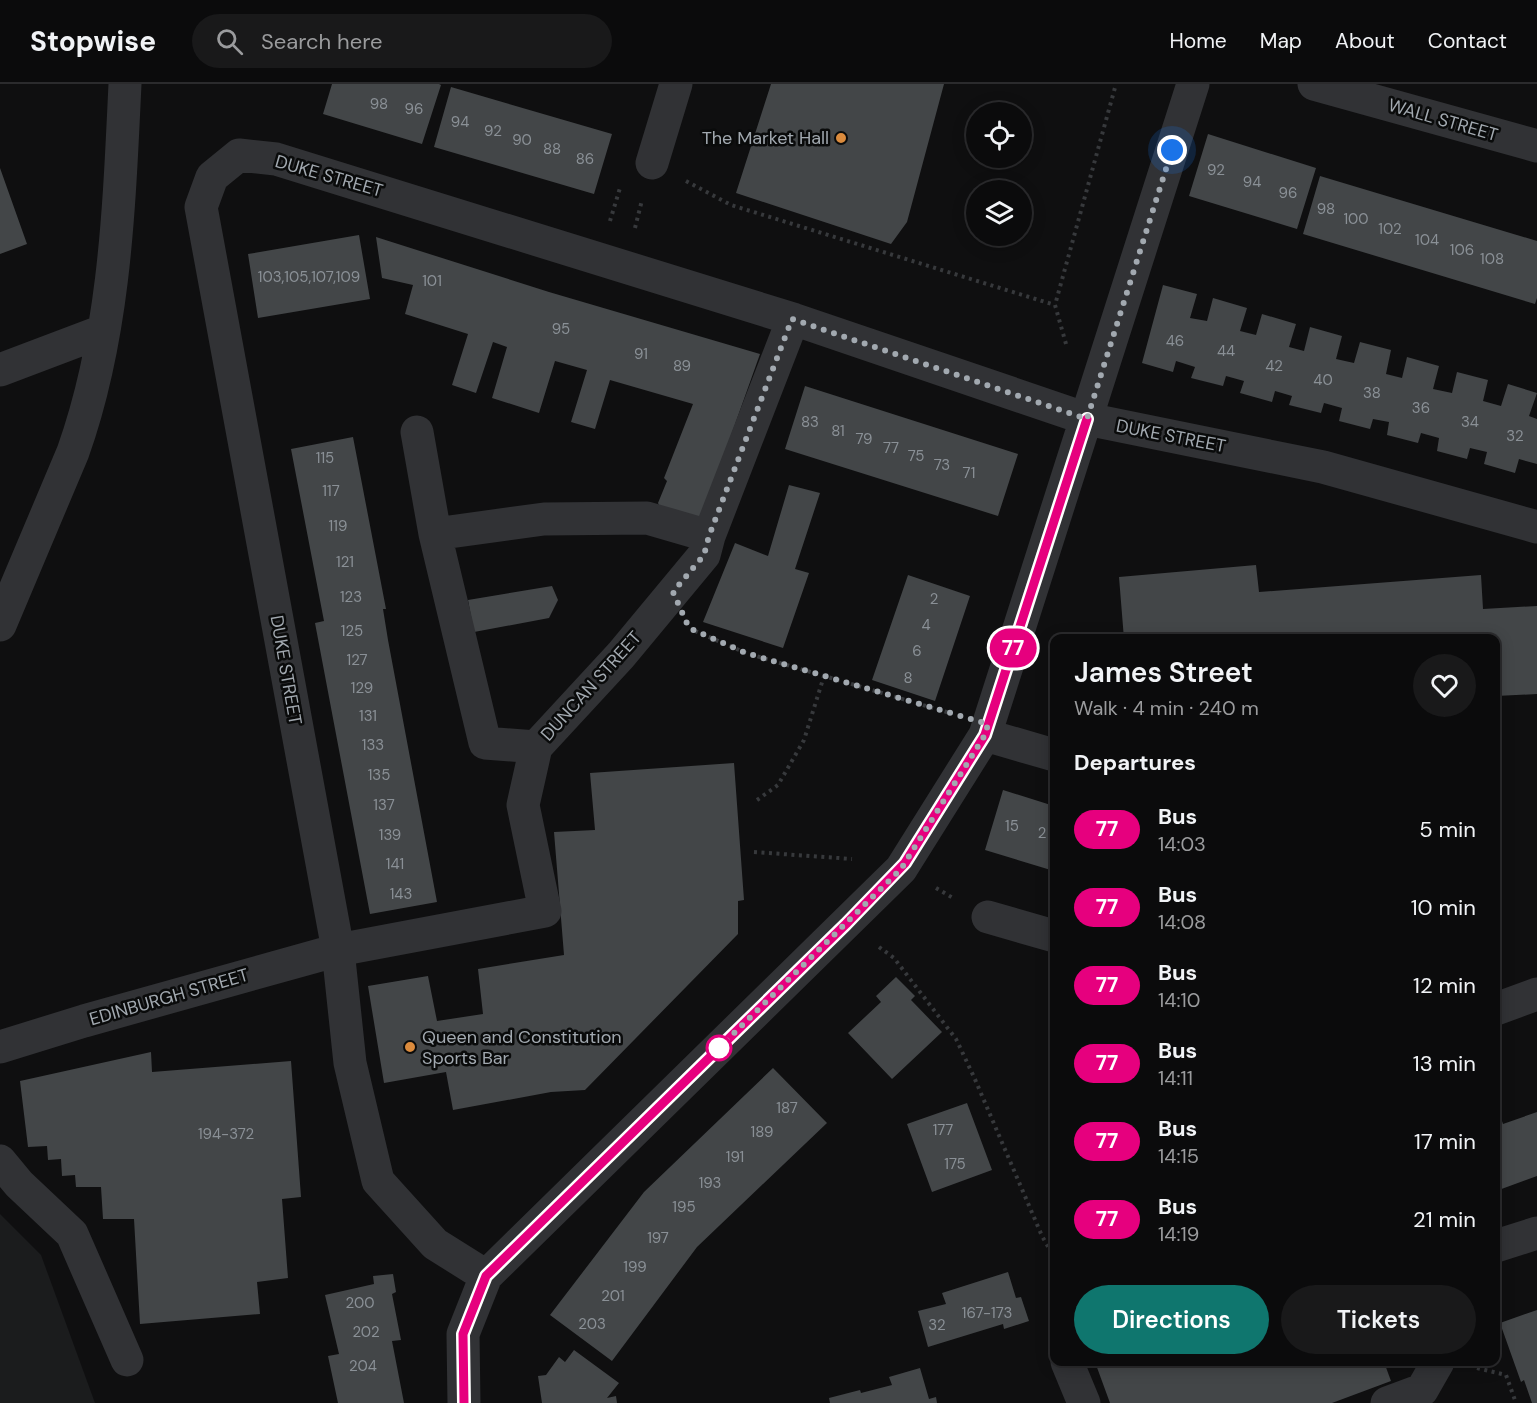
<!DOCTYPE html>
<html lang="en">
<head>
<meta charset="utf-8">
<style>
  :root { --surface:#0b0b0c; --page:#19191a; --text:#f1f3f6; --muted:#9a9b9d; --line:#2b2b2d; --accent:#0f766e }
  body { margin:0; font-family:"DM Sans",sans-serif; background:var(--page); color:var(--text); height:100vh; display:flex; flex-direction:column; font-size:22px; white-space:nowrap }
  * { box-sizing:border-box; margin:0 }
  p { font-size:20px; color:var(--muted) }
  .icon { flex:none; width:33px; height:33px; fill:none; stroke:currentColor; stroke-width:2; stroke-linecap:round; stroke-linejoin:round }
  .map { position:relative; flex:1; overflow:hidden }
  .panel { position:absolute; left:1050px; top:550px; width:450px; height:732px; display:flex; flex-direction:column; background:var(--surface); border-radius:12px; box-shadow:0 3px 15px #0003,0 0 0 2px var(--line) }
  .panel>* { flex:none }
  .badge { padding:0 12px; border-radius:20px; font-size:21px; line-height:39px }
  .tools { position:absolute; left:966px; top:18px; display:grid; gap:12px }
  .tools a { display:grid; place-items:center; width:66px; height:66px; border-radius:50%; background:var(--surface); box-shadow:0 3px 15px #0003,0 0 0 2px var(--line); font-size:30px }
  .you { position:absolute; width:30px; height:30px; margin:-15px; border:4px solid #fff; border-radius:50%; background:#1a73e8; box-shadow:0 0 0 9px #1a73e833 }
  .map>.badge { position:absolute; translate:-50% -50%; box-shadow:0 0 0 3px #fff }
  h2 { padding:0 24px; font-size:22px; line-height:54px }
  .round { display:grid; place-items:center; flex:none; width:63px; height:63px; border-radius:32px; background:var(--page) }
  .overview { display:flex; align-items:center; justify-content:space-between; height:102px; padding:0 24px }
  h1 { font-size:28px; font-weight:600; line-height:45px }
  .cta { display:flex; gap:12px; margin-top:auto; padding:12px 24px }
  .cta a { flex:1; height:69px; border-radius:36px; background:var(--accent); color:#fff; font-size:24px; font-weight:600; line-height:69px; text-align:center }
  .cta a+a { background:var(--page); color:var(--text) }
  ul { padding:0; list-style:none }
  li { display:flex; align-items:center; gap:18px; height:78px; padding:0 24px }
  li div { flex:1 }
  li b { display:block; font-size:22px }
  li em { font-style:normal }
  li .badge { min-width:66px; font-weight:700; text-align:center }
  header { display:flex; align-items:center; gap:36px; box-sizing:border-box; height:84px; padding:0 30px; background:var(--surface); border-bottom:2px solid var(--line) }
  header strong { font-size:28px }
  nav { display:flex; gap:33px; margin-inline-start:auto; font-size:21px }
  .search { width:420px; height:54px; background:var(--page); display:flex; align-items:center; gap:15px; box-sizing:border-box; padding:0 21px; border-radius:33px; color:var(--muted); font-size:22px }
  .map>svg:first-child { display:block }
</style>
</head>
<body>
<header>
<strong>Stopwise</strong>
<div class="search"><svg class="icon" aria-label="search" viewBox="0 0 24 24"><circle cx="10" cy="10" r="6"/><path d="M15 15l6 6"/></svg>Search here</div>
<nav><a>Home</a><a>Map</a><a>About</a><a>Contact</a></nav>
</header>
<div class="map">
<svg width="1537" height="1319" viewBox="0 0 1537 1319">
  <rect width="100%" height="100%" fill="#0f0f10"/>
  <path fill="#1b1c1d" d="M 0,1130 L 41,1171 L 95,1319 L 0,1319 Z"/>
  <path fill="#434648" d="M 332,0 L 439,0 L 441,1 L 422,60 L 323,30 Z
    M 771,0 L 944,0 L 907,138 L 891,160 L 736,109 Z
    M 451,3 L 612,50 L 594,110 L 434,63 Z
    M 1208,50 L 1316,84 L 1297,145 L 1189,112 Z
    M 0,84 L 27,160 L 0,170 Z
    M 1320,92 L 1537,157 L 1537,214 L 1535,220 L 1303,150 Z
    M 359,151 L 370,215 L 258,234 L 248,170 Z
    M 376,153 L 549,208 L 760,270 L 701,436 L 662,427 L 658,419 L 667,397 L 664,394 L 693,320 L 610,296 L 595,345 L 571,338 L 587,286 L 555,277 L 539,329 L 492,314 L 507,263 L 493,258 L 476,309 L 452,301 L 468,250 L 405,230 L 413,201 L 382,194 Z
    M 1163,201 L 1197,210 L 1190,234 L 1207,237 L 1213,214 L 1247,224 L 1240,247 L 1256,251 L 1262,230 L 1296,240 L 1289,263 L 1304,267 L 1310,243 L 1342,252 L 1336,275 L 1354,279 L 1360,258 L 1391,266 L 1386,290 L 1402,294 L 1407,273 L 1439,282 L 1433,305 L 1452,309 L 1457,288 L 1488,296 L 1483,317 L 1501,322 L 1508,300 L 1537,309 L 1529,332 L 1537,335 L 1537,380 L 1519,375 L 1515,389 L 1484,380 L 1487,368 L 1470,364 L 1467,375 L 1437,367 L 1439,354 L 1421,349 L 1418,359 L 1387,351 L 1389,338 L 1373,335 L 1370,345 L 1339,337 L 1342,324 L 1324,319 L 1321,329 L 1289,321 L 1292,312 L 1275,307 L 1272,318 L 1240,309 L 1244,297 L 1226,292 L 1223,302 L 1191,294 L 1195,283 L 1176,277 L 1173,288 L 1142,279 Z
    M 805,302 L 1018,370 L 998,432 L 785,365 Z
    M 353,353 L 386,525 L 383,525 L 388,556 L 437,818 L 370,830 L 315,539 L 324,537 L 291,365 Z
    M 789,401 L 820,409 L 795,485 L 809,489 L 783,564 L 703,538 L 735,459 L 768,472 Z
    M 1256,481 L 1259,508 L 1481,491 L 1483,525 L 1537,522 L 1537,610 L 1496,612 L 1496,555 L 1124,555 L 1119,493 Z
    M 908,491 L 970,512 L 935,617 L 872,596 Z
    M 552,502 L 558,516 L 549,534 L 474,548 L 468,516 Z
    M 734,679 L 744,816 L 738,817 L 738,850 L 585,1006 L 551,1008 L 453,1026 L 446,988 L 384,999 L 368,902 L 428,892 L 437,937 L 483,930 L 478,885 L 564,871 L 554,748 L 595,746 L 590,689 Z
    M 1003,706 L 1054,722 L 1054,787 L 985,766 Z
    M 896,893 L 915,912 L 911,916 L 942,948 L 892,995 L 848,949 L 881,918 L 876,912 Z
    M 151,968 L 152,988 L 291,977 L 301,1113 L 282,1115 L 288,1194 L 257,1198 L 260,1230 L 140,1240 L 134,1135 L 103,1135 L 101,1103 L 76,1103 L 75,1091 L 62,1092 L 61,1075 L 48,1076 L 47,1062 L 28,1063 L 20,997 Z
    M 773,984 L 827,1039 L 697,1163 L 612,1277 L 550,1231 L 644,1108 Z
    M 967,1019 L 992,1086 L 932,1108 L 907,1040 Z
    M 1496,1019 L 1503,1040 L 1537,1028 L 1537,1092 L 1496,1107 Z
    M 1008,1188 L 1016,1214 L 1021,1213 L 1029,1237 L 1004,1245 L 1003,1240 L 928,1263 L 918,1227 L 946,1220 L 942,1209 Z
    M 393,1190 L 396,1208 L 392,1210 L 401,1256 L 392,1257 L 404,1319 L 338,1319 L 328,1272 L 339,1270 L 325,1211 L 374,1200 L 373,1192 Z
    M 1537,1226 L 1537,1319 L 1532,1319 L 1524,1296 L 1521,1298 L 1500,1239 Z
    M 574,1266 L 619,1299 L 607,1314 L 616,1312 L 617,1319 L 542,1319 L 538,1292 L 546,1291 L 559,1273 L 565,1278 Z
    M 1095,1278 L 1384,1278 L 1391,1297 L 1332,1319 L 1110,1319 Z
    M 920,1284 L 929,1315 L 936,1313 L 937,1319 L 830,1319 L 829,1314 L 860,1306 L 861,1309 L 892,1301 L 889,1293 Z"/>
  <g fill="none" stroke-linecap="round" stroke-linejoin="round">
    <path stroke="#37393c" stroke-width="4" stroke-dasharray="3 4.5" stroke-linecap="butt" d="M 686,97 L 731,121 L 1055,221
      M 610,137 L 620,104
      M 635,144 L 642,116
      M 1066,260 L 1055,221 L 1116,0
      M 695,547 L 746,569 L 950,629
      M 757,716 L 778,701 L 804,656 L 824,592
      M 754,768 L 852,775
      M 936,804 L 953,814
      M 879,863 L 894,874 L 956,955 L 974,993 L 1042,1152 L 1054,1173
      M 1477,1284 L 1506,1291 L 1516,1319"/>
    <path stroke="#313235" stroke-width="33" d="M 1314,0 L 1537,62
      M 652,79 L 676,0
      M 0,286 L 103,247
      M 417,348 L 435,450 L 485,659 L 536,663
      M 435,450 L 544,435 L 647,434 L 709,452
      M 0,541 L 73,368 C 115,250 119,125 125,0
      M 985,651 L 1054,671
      M 988,833 L 1054,852
      M 1496,925 L 1537,910
      M 0,963 L 84,937 L 338,866 L 545,827 L 523,721 L 536,663 L 621,571 L 704,471 L 709,452 L 793,235
      M 0,1077 L 19,1100 L 72,1150 L 127,1276
      M 1496,1162 L 1537,1149
      M 486,1192 L 435,1160 L 378,1097 L 350,979 L 338,866 L 201,123 L 212,93 L 239,71 L 276,75 L 793,235 L 1087,335 L 1323,383 L 1537,443
      M 1067,1278 L 1084,1319
      M 464,1319 L 463,1250 L 486,1192 L 901,785 L 985,651 L 1193,0
      M 1387,1319 L 1422,1306 L 1438,1278"/>
  </g>
  <g fill="none" stroke-linecap="round" stroke-linejoin="round">
    <defs>
      <path id="line" d="M 464,1319 L 463,1250 L 486,1192 L 846,840 L 905,779 L 985,651 L 1087,335"/>
    </defs>
    <use href="#line" stroke="#fff" stroke-width="14"/>
    <use href="#line" stroke="#e6007e" stroke-width="9"/>
    <path stroke="#a2a9b0" stroke-width="6" stroke-dasharray="0 10.8" d="M 719,964 L 901,785 L 985,651 L 988,640 L 746,569 L 689,544 L 673,508 L 704,471 L 709,452 L 792,235 L 1087,335 L 1172,66"/>
  </g>
  <g fill="#db8b3d" stroke="#0a0b0b" stroke-width="2">
    <circle cx="841" cy="54" r="6"/>
    <circle cx="410" cy="963" r="6"/>
  </g>
  <circle fill="#fff" stroke="#e6007e" stroke-width="3" cx="719" cy="964" r="12"/>
  <g text-anchor="middle" dominant-baseline="central" stroke-width="5" stroke-linejoin="round" paint-order="stroke">
    <g font-size="15" fill="#8a9096">
      <text x="379" y="20">98</text>
      <text x="414" y="25">96</text>
      <text x="460" y="38">94</text>
      <text x="493" y="47">92</text>
      <text x="522" y="56">90</text>
      <text x="552" y="65">88</text>
      <text x="585" y="75">86</text>
      <text x="1216" y="86">92</text>
      <text x="1252" y="98">94</text>
      <text x="1288" y="109">96</text>
      <text x="1326" y="125">98</text>
      <text x="1356" y="135">100</text>
      <text x="1390" y="145">102</text>
      <text x="1427" y="156">104</text>
      <text x="1462" y="166">106</text>
      <text x="1492" y="175">108</text>
      <text x="309" y="193">103,105,107,109</text>
      <text x="432" y="197">101</text>
      <text x="561" y="245">95</text>
      <text x="1175" y="257">46</text>
      <text x="1226" y="267">44</text>
      <text x="641" y="270">91</text>
      <text x="682" y="282">89</text>
      <text x="1274" y="282">42</text>
      <text x="1323" y="296">40</text>
      <text x="1372" y="309">38</text>
      <text x="1421" y="324">36</text>
      <text x="810" y="338">83</text>
      <text x="1470" y="338">34</text>
      <text x="838" y="347">81</text>
      <text x="1515" y="352">32</text>
      <text x="864" y="355">79</text>
      <text x="891" y="364">77</text>
      <text x="916" y="372">75</text>
      <text x="325" y="374">115</text>
      <text x="942" y="381">73</text>
      <text x="969" y="389">71</text>
      <text x="331" y="407">117</text>
      <text x="338" y="442">119</text>
      <text x="345" y="478">121</text>
      <text x="351" y="513">123</text>
      <text x="934" y="515">2</text>
      <text x="926" y="541">4</text>
      <text x="352" y="547">125</text>
      <text x="917" y="567">6</text>
      <text x="357" y="576">127</text>
      <text x="908" y="594">8</text>
      <text x="362" y="604">129</text>
      <text x="368" y="632">131</text>
      <text x="373" y="661">133</text>
      <text x="379" y="691">135</text>
      <text x="384" y="721">137</text>
      <text x="1012" y="742">15</text>
      <text x="1042" y="749">2</text>
      <text x="390" y="751">139</text>
      <text x="395" y="780">141</text>
      <text x="401" y="810">143</text>
      <text x="787" y="1024">187</text>
      <text x="943" y="1046">177</text>
      <text x="762" y="1048">189</text>
      <text x="226" y="1050">194-372</text>
      <text x="735" y="1073">191</text>
      <text x="955" y="1080">175</text>
      <text x="710" y="1099">193</text>
      <text x="684" y="1123">195</text>
      <text x="658" y="1154">197</text>
      <text x="635" y="1183">199</text>
      <text x="613" y="1212">201</text>
      <text x="360" y="1219">200</text>
      <text x="987" y="1229">167-173</text>
      <text x="592" y="1240">203</text>
      <text x="937" y="1241">32</text>
      <text x="366" y="1248">202</text>
      <text x="363" y="1282">204</text>
    </g>
    <g font-size="18" fill="#a2a9b0" stroke="#0a0b0b">
      <text transform="translate(1443 36) rotate(16)">WALL STREET</text>
      <text transform="translate(329 92) rotate(16)">DUKE STREET</text>
      <text transform="translate(1171 352) rotate(11)">DUKE STREET</text>
      <text transform="translate(286 586) rotate(80)">DUKE STREET</text>
      <text transform="translate(591 602) rotate(-48)">DUNCAN STREET</text>
      <text transform="translate(169 913) rotate(-16)">EDINBURGH STREET</text>
    </g>
    <g font-size="18" fill="#a2a9b0" stroke="#0a0b0b" text-anchor="end">
      <text x="829" y="54">The Market Hall</text>
      <text x="422" y="953" text-anchor="start">Queen and Constitution<tspan x="422" dy="21">Sports Bar</tspan></text>
    </g>
  </g>
</svg>
<div class="tools">
<a><svg class="icon" aria-label="locate" viewBox="0 0 24 24"><circle cx="12" cy="12" r="6"/><path d="M12 2v4M12 18v4M2 12h4M18 12h4"/></svg></a>
<a><svg class="icon" aria-label="layers" viewBox="0 0 24 24"><path d="M12 4l9 5-9 5-9-5zM3 14l9 5 9-5"/></svg></a>
</div>
<div class="you" style="left:1172px;top:66px"></div>
<b class="badge" style="left:1013px;top:564px;background:#e6007e;color:#fff">77</b>
<section class="panel">
<div class="overview"><div><h1>James Street</h1><p>Walk · 4 min · 240 m</p></div><a class="round"><svg class="icon" aria-label="heart" viewBox="0 0 24 24"><path d="M12 20l-8-8c-3-5 5-10 8-4 3-6 11-1 8 4z"/></svg></a></div>
<h2>Departures</h2>
<ul>
<li><span class="badge" style="background:#e6007e;color:#fff">77</span><div><b>Bus</b><p>14:03</p></div><em>5 min</em></li>
<li><span class="badge" style="background:#e6007e;color:#fff">77</span><div><b>Bus</b><p>14:08</p></div><em>10 min</em></li>
<li><span class="badge" style="background:#e6007e;color:#fff">77</span><div><b>Bus</b><p>14:10</p></div><em>12 min</em></li>
<li><span class="badge" style="background:#e6007e;color:#fff">77</span><div><b>Bus</b><p>14:11</p></div><em>13 min</em></li>
<li><span class="badge" style="background:#e6007e;color:#fff">77</span><div><b>Bus</b><p>14:15</p></div><em>17 min</em></li>
<li><span class="badge" style="background:#e6007e;color:#fff">77</span><div><b>Bus</b><p>14:19</p></div><em>21 min</em></li>
</ul>
<div class="cta"><a>Directions</a><a>Tickets</a></div>
</section>
</div>
</body>
</html>
